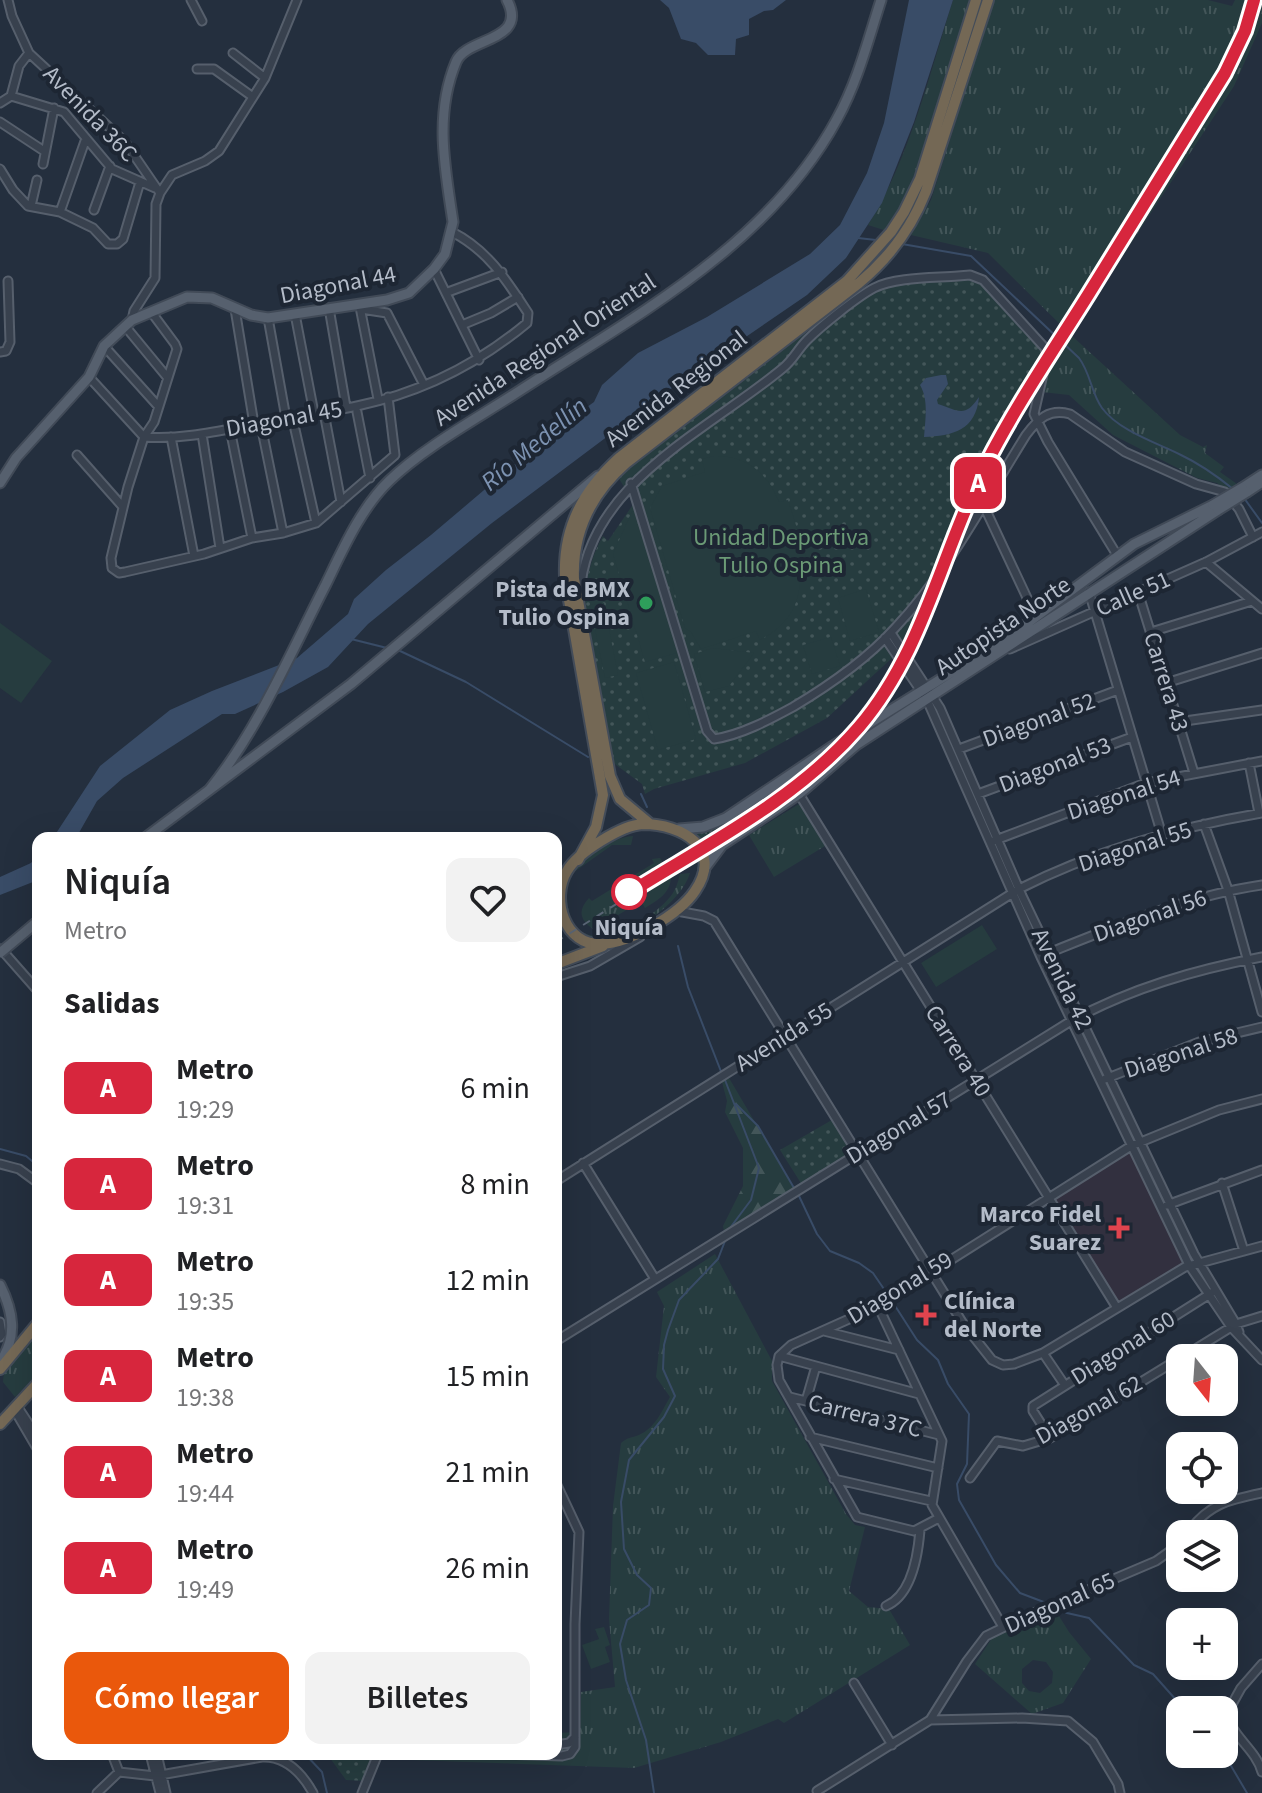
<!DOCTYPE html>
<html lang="es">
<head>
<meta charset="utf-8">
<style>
  :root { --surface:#fff; --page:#f2f2f2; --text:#202124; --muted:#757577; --accent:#ea580c }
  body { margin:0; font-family:"Source Sans 3",sans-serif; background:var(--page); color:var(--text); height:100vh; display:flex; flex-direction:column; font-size:30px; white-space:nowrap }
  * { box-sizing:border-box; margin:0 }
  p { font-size:26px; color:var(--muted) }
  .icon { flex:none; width:44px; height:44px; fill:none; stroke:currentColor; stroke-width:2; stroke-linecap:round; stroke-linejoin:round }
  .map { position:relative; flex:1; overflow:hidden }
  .details { position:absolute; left:32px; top:832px; width:530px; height:928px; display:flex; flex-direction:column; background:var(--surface); border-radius:16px; box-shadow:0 8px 32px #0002 }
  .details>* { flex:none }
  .badge { padding:0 16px; border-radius:12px; font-size:28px; line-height:52px }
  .needle { width:52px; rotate:163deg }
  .tools { position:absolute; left:1166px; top:1344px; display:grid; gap:16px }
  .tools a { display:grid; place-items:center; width:72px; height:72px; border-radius:16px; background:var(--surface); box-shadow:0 8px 32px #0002; font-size:40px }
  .map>.badge { position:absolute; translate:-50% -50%; box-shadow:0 0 0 4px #fff }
  h2 { padding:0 32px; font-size:30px; line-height:72px }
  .round { display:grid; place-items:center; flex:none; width:84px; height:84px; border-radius:16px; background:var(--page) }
  .headline { display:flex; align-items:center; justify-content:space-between; height:136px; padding:0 32px }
  h1 { font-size:38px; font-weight:600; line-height:60px }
  .button { display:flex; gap:16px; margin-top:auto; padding:16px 32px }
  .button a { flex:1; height:92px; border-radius:16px; background:var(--accent); color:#fff; font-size:32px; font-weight:600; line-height:92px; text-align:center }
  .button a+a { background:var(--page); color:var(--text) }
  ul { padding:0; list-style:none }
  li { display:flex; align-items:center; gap:24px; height:96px; padding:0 32px }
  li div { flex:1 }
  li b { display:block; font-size:30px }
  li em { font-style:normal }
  li .badge { min-width:88px; font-weight:700; text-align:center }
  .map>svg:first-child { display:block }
</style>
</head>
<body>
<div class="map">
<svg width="1262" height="1793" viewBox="0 0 1262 1793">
  <defs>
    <pattern id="grass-tufts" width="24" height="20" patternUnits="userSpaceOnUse" patternTransform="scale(2)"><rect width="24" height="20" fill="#263c3f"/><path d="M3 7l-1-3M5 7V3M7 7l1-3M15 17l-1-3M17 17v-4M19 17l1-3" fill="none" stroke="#435659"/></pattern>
    <pattern id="forest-firs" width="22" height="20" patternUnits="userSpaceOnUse" patternTransform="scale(2)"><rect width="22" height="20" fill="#263c3f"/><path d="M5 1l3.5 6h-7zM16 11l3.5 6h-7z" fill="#435659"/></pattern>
    <pattern id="park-dots" width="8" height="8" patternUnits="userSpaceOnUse" patternTransform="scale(2)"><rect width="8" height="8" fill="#263c3f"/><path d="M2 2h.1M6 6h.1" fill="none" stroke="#435659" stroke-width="1.8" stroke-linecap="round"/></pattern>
  </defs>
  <rect width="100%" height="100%" fill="#242f3e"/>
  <path fill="#32303f" d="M 1131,1146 L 1189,1265 L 1117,1308 L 1049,1198 Z"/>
  <path fill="url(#grass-tufts)" fill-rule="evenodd" d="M 953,0 L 972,0 C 947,79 928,159 887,231 L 868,225 C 909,160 930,73 953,0 Z
    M 994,0 L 1208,0 L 1232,6 L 1235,0 L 1262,0 L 1262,23 L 1234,86 L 1071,335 L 1180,435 L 1203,447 L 1207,445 L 1205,453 L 1224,467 L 1220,472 L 1237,484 L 1228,491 L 1217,483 L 1197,478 L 1113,435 L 1069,395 L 1042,392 L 1048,369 L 1071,335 L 988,253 L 911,235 L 931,200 Z
    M 915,702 L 761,817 L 706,864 L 705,853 L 696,832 L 731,819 L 824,756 Z
    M 799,804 L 825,846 L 774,877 L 749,835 Z
    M 633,836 L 631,845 L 612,845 L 570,875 C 566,888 566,899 569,912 C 580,962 651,921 670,897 C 675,891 678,883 680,874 L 690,873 C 683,894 663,911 645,922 C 616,939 575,955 566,908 C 564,899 563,887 567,878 C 571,865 588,857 599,850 C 610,843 619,837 633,836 Z
    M 660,858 L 671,876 C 671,893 658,900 645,908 L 641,901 L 610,920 L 612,924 L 593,929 C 579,919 578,910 589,898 L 592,901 L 654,863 L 652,859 Z
    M 715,1254 L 772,1361 L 772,1381 L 846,1514 L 855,1525 L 865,1527 L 849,1591 L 868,1607 L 889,1609 L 910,1645 L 784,1723 L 778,1719 L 721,1742 L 634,1768 L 383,1759 L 386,1754 L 556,1754 L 556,1733 L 580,1732 L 581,1692 L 615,1687 L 609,1619 L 613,1506 L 621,1443 C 628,1437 631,1438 639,1435 C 655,1428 662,1411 670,1397 L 656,1377 L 664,1306 L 657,1292 Z
    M 38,1332 L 38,1373 L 15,1397 L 3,1382 L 4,1371 Z
    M 1054,1608 L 1069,1632 L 1091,1659 L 1063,1703 L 1032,1714 L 975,1664 L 994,1635 ZM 1033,1660 L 1046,1662 L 1053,1672 L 1052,1683 L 1040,1693 L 1029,1691 L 1022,1683 L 1022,1669 Z"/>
  <path fill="url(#forest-firs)" d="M 729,1078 L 796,1192 L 725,1236 L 723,1226 L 743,1186 L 743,1148 L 725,1112 L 727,1101 L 722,1082 Z"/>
  <path fill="url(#park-dots)" d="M 958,273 L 972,274 L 1040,341 L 1046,356 L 968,478 L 969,485 L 935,568 L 926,605 L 905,646 L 827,718 L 745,763 L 654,789 L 645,794 L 642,784 L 612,762 L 583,605 C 586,581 590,558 603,536 L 608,541 L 634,503 L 618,477 L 803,335 L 879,282 Z
    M 837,1117 L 858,1151 L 804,1188 L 780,1150 Z
    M 327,1754 L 376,1754 L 366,1781 L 346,1780 Z"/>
  <path fill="#263c3f" d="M 714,456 C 746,455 768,473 779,502 L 788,500 L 807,560 L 798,563 C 805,598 791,624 760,640 L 756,631 L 701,649 L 691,632 L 685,628 L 650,508 L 662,486 L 705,472 L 702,459 Z
    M 633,509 L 680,652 L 645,662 L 613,554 Z
    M 866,589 L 879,632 L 850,641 L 838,598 Z
    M 604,603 L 618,675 L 605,678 L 590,605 Z
    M 0,623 L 52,661 L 21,703 L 0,688 Z
    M 831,637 L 840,666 L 812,674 L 803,645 Z
    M 713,648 L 754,653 L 729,686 L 705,692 L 694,654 Z
    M 674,662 L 696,739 L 658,750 L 636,673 Z
    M 982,925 L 997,949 L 936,987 L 921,963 Z
    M 604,1627 L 610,1645 L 605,1647 L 610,1662 L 591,1669 L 582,1645 L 599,1639 L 595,1629 Z"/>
  <path fill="#394c67" d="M 660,0 L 786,0 L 773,10 L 764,11 L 749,19 L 749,35 L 736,39 L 735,55 L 708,55 L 696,43 L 681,39 L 669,8 Z
    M 909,0 L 953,0 L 914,122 L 882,203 L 846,258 L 807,295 L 680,382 L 492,523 L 368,624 L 328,667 L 283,692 L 235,714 L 222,714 L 123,778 L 97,801 L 76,838 L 53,838 L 100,766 L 170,710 L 212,691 L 297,658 L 348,614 L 354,599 L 386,570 L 431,535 L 555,430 L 594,402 L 602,385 L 638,353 L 707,317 L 810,254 L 840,225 L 867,173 L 884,123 Z
    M 941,375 L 946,375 L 948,384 L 937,400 L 938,404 C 959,411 965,418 979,397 C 976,430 953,436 924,437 C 925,421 929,400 920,385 L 926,378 Z
    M 38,855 L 38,880 L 0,895 L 0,877 L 31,863 Z"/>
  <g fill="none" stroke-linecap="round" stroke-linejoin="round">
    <path stroke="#394c67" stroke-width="2" d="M 858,238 L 876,240
      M 902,244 L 971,256 L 1079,358 C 1091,374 1091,393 1102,408 C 1119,431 1157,443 1181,455 C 1200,464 1217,476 1233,489
      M 1244,498 L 1262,523
      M 351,639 L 387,648
      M 398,650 L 466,682 L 588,757
      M 641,794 L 647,807
      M 678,946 L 688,987 L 722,1074
      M 725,1080 L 759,1168 L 751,1200 L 730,1228
      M 736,1104 L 758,1126 L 794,1188
      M 0,1149 L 26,1156 L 38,1166
      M 799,1196 L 817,1234 L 830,1251 L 859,1263 L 873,1273 L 888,1295
      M 892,1301 L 917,1340 L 938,1360 L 948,1384 L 969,1414 L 967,1464 L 957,1484 L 959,1500 L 996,1565 L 1020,1593 L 1049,1604
      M 1055,1607 L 1067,1613 L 1089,1618 L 1134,1665 L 1153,1674 L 1185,1710
      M 305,1754 L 322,1772 L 327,1793
      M 1224,1754 L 1247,1793
      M 654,1793 L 646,1740 L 626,1680 L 620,1644 L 627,1620 L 649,1605 L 651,1588 L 637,1575 L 624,1549 L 621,1502 L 629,1460 L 664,1417 L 675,1396 L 663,1369 L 664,1345 L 668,1330 L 679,1300 L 718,1259 L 725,1241"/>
    <defs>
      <path id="minor" d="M 8,0 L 12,16 L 29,53 L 125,142 L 160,193 L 156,204 L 155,278 L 134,311 L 132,320
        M 191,0 L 202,21
        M 233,53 L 265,78
        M 197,69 L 214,69 L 253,97
        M 11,96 L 64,112 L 112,169 L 155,188
        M 0,103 L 11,96 L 19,66 L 29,53
        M 0,122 L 44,151
        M 43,164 L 54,108
        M 0,169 L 13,190 L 28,206 L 60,212 L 93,228 L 108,244 L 117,244 L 123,239 L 140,182
        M 160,193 L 172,175 L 205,161 L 219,151 L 265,78 L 297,0
        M 31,206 L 37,180
        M 94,210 L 110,166
        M 60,212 L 85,141
        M 434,269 L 479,360
        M 448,292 L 502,272
        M 360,307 L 378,399
        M 329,308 L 346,407
        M 235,309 L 254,424
        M 361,309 L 387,313 L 424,385
        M 295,314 L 314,413
        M 268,318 L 286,418
        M 462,325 L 491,313 L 518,297
        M 125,326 L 167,377
        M 104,346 L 158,406
        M 0,352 L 6,351 L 10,342 L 8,281
        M 89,377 L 144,437 L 154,422 L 177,349 L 175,344 L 152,313
        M 388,397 L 395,455 L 316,523 L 283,533 L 252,538 L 204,554 L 125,572 L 119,573 L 112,568 L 111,558 L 128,487 L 144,437 C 181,440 218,431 254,424 C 288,417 323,413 357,406 C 420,393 478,364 527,323 L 528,313 C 507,281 488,250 452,232
        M 357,412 L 370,478
        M 325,418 L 341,502
        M 294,425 L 316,523
        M 230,429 L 252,538
        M 262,430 L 283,533
        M 202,434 L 220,548
        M 171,437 L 194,556
        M 77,455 L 123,507
        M 631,483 L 707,731 L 714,739 C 741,735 769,720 793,707 C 830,685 866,660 895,628 C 947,573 986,499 1026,435 C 1038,419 1049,408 1070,414 L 1125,452 L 1196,484 L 1225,492 L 1239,509 L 1253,537
        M 983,504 L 1036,617
        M 1206,562 L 1262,609
        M 1089,592 L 1162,835
        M 1138,592 L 1194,773
        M 580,596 C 584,485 709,430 783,368 C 793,360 798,349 807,340 C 821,326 857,297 874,288 C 895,277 935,278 958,276 L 970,275 L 983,280 L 1045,348 L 1047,357 L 1034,414 L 1048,442 L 1117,555
        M 1151,632 L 1252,601
        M 891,633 L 940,708 L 1022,896 L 1194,1254 L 1236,1324 L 1239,1332
        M 885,638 L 927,700 L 1041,957 L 1189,1265 L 1231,1327 L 1262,1360
        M 1010,649 L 1206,562 L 1262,532
        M 1166,683 L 1262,653
        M 1178,722 L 1262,710
        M 959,749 L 1118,690
        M 1249,763 L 1259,813
        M 799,794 L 1117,1308
        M 978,794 L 1132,737
        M 1204,824 L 1228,890 L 1262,1012
        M 993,841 L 1146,783 L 1262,761
        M 677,911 L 704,916 L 714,921 L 962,1322 L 992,1360 L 1003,1365 L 1014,1364 L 1043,1353 L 1185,1267 L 1262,1246
        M 1,949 L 38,991
        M 1046,954 C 1116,926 1187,896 1262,885
        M 556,977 L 590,966 L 640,937
        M 1105,1079 L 1199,1042 L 1262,1027
        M 583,1163 L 655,1279
        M 0,1164 L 19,1169 L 38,1183
        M 556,1181 L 1019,889 C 1094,851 1180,827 1262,813
        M 1222,1183 L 1244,1251
        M 1167,1205 L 1262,1170
        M 878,1306 L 942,1441 L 932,1505 L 1003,1627
        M 0,1322 L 2,1334 L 0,1337
        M 824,1331 L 899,1350
        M 556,1341 L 1071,1021 C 1131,988 1195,970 1262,957
        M 1043,1353 L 1064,1384
        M 779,1356 L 919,1394
        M 1181,1358 L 1236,1324 L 1262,1316
        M 790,1397 L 939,1435
        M 806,1401 L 816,1366
        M 17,1406 L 38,1438
        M 14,1409 L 38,1450
        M 810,1437 L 938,1468
        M 1050,1438 L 1033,1411 L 1033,1406 L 1213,1292
        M 970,1478 L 997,1441 L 1023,1446 L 1050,1438 L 1180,1358
        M 834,1479 L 931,1501
        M 939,1518 L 914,1531 L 857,1517 L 779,1380 L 777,1365 L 779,1356 L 791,1345 L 878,1306 L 1131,1146 L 1219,1110 L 1262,1099
        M 1187,1534 C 1208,1504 1228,1500 1262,1493
        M 886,1606 C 912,1595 918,1555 920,1530
        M 1262,1664 L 1241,1688 L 1226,1715 C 1234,1738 1256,1750 1262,1772
        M 854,1683 L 892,1745
        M 930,1720 L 967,1661 L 986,1636 L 1029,1615 L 1156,1561 L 1180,1544
        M 556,1745 L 569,1743 L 575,1737
        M 112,1754 L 119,1772 L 155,1776 L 262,1757 C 286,1756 302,1773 313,1793
        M 150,1754 L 160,1793
        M 157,1754 L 166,1793
        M 497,1754 L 562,1756 L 570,1754 L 575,1747 L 575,1624 L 579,1532 L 556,1483
        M 817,1791 L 930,1720 L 1022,1718 L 1068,1721 L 1093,1742 L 1118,1784 L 1120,1793
        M 97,1793 L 119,1772
        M 362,1793 L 378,1754"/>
      <path id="major" d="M 0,483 L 16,458 L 89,377 L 104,346 L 132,320 L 187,297 L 212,298 L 251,315 L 268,318 L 387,300 L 409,293 L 434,269 L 445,254 L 453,222 C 445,168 434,115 456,62 C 466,37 529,42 507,0
        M 1242,488 L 1262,475
        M 1247,492 L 1262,482
        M 210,789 C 258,730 291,652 326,584 C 343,549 361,508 389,481 C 422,449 474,420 513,395 C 631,318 768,247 837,119 C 858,81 868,40 881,0
        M 679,829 L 703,827 L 726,818 L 833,746 L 1010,636 L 1134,544 L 1213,505
        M 145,838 L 351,684 L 598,476
        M 704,869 L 722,845 L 799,794 L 856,745 L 1218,510
        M 0,1285 C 13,1311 18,1337 0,1362"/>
      <path id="highway" d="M 643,824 C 682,824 724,848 695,891 C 679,915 630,943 601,944 C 565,946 550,899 567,871 C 578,852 622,825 643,824 Z
        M 650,824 L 620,799 L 610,776 L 574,579 C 572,532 591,494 626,463 L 859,283 C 889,258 912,227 926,191 L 988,0
        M 578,860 L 596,827 L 603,795 L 565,577 C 563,527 583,491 619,458 L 847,281 L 891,232 L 904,212 L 920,179 L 976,0
        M 556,964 L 603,946
        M 0,1369 L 38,1323
        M 0,1424 L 38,1383"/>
    </defs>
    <use href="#minor" stroke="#565f6c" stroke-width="11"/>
    <use href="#major" stroke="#414a57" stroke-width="13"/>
    <use href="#highway" stroke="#434c59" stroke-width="14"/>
    <use href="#minor" stroke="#38414e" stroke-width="7"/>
    <use href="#major" stroke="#56606e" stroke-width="9"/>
    <use href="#highway" stroke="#746855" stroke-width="10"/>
    <path stroke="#5a6575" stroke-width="2" stroke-dasharray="8 8" stroke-linecap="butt" d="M 556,942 L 790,795 L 845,747 L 881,702 L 918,639 L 965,519 L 1003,439 L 1230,71 L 1248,35 L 1260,0"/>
    <defs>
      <path id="major-bridge" d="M 1213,505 L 1242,488
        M 1218,510 L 1247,492
        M 0,953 L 38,921"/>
    </defs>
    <use href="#major-bridge" stroke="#414a57" stroke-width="13" stroke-linecap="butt"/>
    <use href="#major-bridge" stroke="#56606e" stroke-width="9"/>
  </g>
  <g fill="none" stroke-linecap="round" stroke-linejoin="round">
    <defs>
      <path id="line" d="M 629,893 C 709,843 797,799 859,727 C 924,651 941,553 985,466 C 1015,407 1053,351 1088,295 C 1134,221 1179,147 1225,73 L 1245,31 L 1254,0"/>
    </defs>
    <use href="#line" stroke="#fff" stroke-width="18"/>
    <use href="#line" stroke="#d7263d" stroke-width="12"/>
  </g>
  <circle fill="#2e9e5b" stroke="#1d2633" stroke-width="3" cx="646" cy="603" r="8"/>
  <circle fill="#fff" stroke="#d7263d" stroke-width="4" cx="629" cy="892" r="16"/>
  <g fill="#e0444e" stroke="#1d2633" stroke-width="3">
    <path d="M1115 1216h8v8h8v8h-8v8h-8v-8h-8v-8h8z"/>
    <path d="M922 1303h8v8h8v8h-8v8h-8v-8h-8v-8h8z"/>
  </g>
  <g text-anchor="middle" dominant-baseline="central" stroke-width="8" stroke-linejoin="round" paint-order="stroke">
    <g font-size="24" fill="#b4bcc9" stroke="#1d2633">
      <text transform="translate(90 114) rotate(46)">Avenida 36C</text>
      <text transform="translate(338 285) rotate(-11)">Diagonal 44</text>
      <text transform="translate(545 350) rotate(-33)">Avenida Regional Oriental</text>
      <text transform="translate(676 389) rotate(-38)">Avenida Regional</text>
      <text transform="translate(284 419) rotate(-10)">Diagonal 45</text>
      <text transform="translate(1133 594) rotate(-24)">Calle 51</text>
      <text transform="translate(1003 626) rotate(-34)">Autopista Norte</text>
      <text transform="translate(1166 682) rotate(73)">Carrera 43</text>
      <text transform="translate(1039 720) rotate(-20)">Diagonal 52</text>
      <text transform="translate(1055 765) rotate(-21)">Diagonal 53</text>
      <text transform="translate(1124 795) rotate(-18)">Diagonal 54</text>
      <text transform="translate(1135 847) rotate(-18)">Diagonal 55</text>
      <text transform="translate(1150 916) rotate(-19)">Diagonal 56</text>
      <text transform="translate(1062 979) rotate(64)">Avenida 42</text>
      <text transform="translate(784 1037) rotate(-32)">Avenida 55</text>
      <text transform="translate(958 1051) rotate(58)">Carrera 40</text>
      <text transform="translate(1181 1053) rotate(-18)">Diagonal 58</text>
      <text transform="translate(899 1128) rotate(-31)">Diagonal 57</text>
      <text transform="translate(900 1288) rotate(-31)">Diagonal 59</text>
      <text transform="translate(1123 1348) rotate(-32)">Diagonal 60</text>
      <text transform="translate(1089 1410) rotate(-29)">Diagonal 62</text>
      <text transform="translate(865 1416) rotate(14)">Carrera 37C</text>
      <text transform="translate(1060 1603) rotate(-24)">Diagonal 65</text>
    </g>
    <g font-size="24" fill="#6b9a76" stroke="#1d2633">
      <text x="781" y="537">Unidad Deportiva<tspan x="781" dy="28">Tulio Ospina</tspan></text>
    </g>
    <g font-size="24" font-weight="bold" fill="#b4bcc9" stroke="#1d2633" text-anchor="end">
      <text x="630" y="589">Pista de BMX<tspan x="630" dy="28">Tulio Ospina</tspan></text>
      <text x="1101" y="1214">Marco Fidel<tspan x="1101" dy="28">Suarez</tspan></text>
      <text x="944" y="1301" text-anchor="start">Clínica<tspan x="944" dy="28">del Norte</tspan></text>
    </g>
    <g font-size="24" font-weight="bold" fill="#b4bcc9" stroke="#1d2633">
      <text x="629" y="927">Niquía</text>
    </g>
    <g font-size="26" font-style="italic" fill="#7c92b1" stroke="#1d2633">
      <text transform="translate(534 444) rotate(-40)">Río Medellín</text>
    </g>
  </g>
</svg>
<div class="tools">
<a><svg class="needle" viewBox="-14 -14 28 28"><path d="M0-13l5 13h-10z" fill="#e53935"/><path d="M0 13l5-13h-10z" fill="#757577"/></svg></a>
<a><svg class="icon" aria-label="locate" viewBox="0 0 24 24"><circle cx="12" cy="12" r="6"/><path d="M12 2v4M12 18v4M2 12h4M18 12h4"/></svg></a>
<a><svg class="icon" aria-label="layers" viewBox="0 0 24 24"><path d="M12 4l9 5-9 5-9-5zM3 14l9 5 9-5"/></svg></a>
<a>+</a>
<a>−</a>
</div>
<b class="badge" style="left:978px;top:483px;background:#d7263d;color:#fff">A</b>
<section class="details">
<div class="headline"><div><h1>Niquía</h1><p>Metro</p></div><a class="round"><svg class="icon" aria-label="heart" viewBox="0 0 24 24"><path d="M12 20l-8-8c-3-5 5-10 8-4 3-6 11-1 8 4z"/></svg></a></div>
<h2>Salidas</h2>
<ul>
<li><span class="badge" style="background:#d7263d;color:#fff">A</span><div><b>Metro</b><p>19:29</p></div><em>6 min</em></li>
<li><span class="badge" style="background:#d7263d;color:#fff">A</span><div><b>Metro</b><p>19:31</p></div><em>8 min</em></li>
<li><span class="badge" style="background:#d7263d;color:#fff">A</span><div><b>Metro</b><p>19:35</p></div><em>12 min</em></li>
<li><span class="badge" style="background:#d7263d;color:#fff">A</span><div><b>Metro</b><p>19:38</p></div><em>15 min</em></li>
<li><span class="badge" style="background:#d7263d;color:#fff">A</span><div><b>Metro</b><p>19:44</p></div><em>21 min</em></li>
<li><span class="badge" style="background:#d7263d;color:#fff">A</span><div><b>Metro</b><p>19:49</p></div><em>26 min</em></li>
</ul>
<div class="button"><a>Cómo llegar</a><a>Billetes</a></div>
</section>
</div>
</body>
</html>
